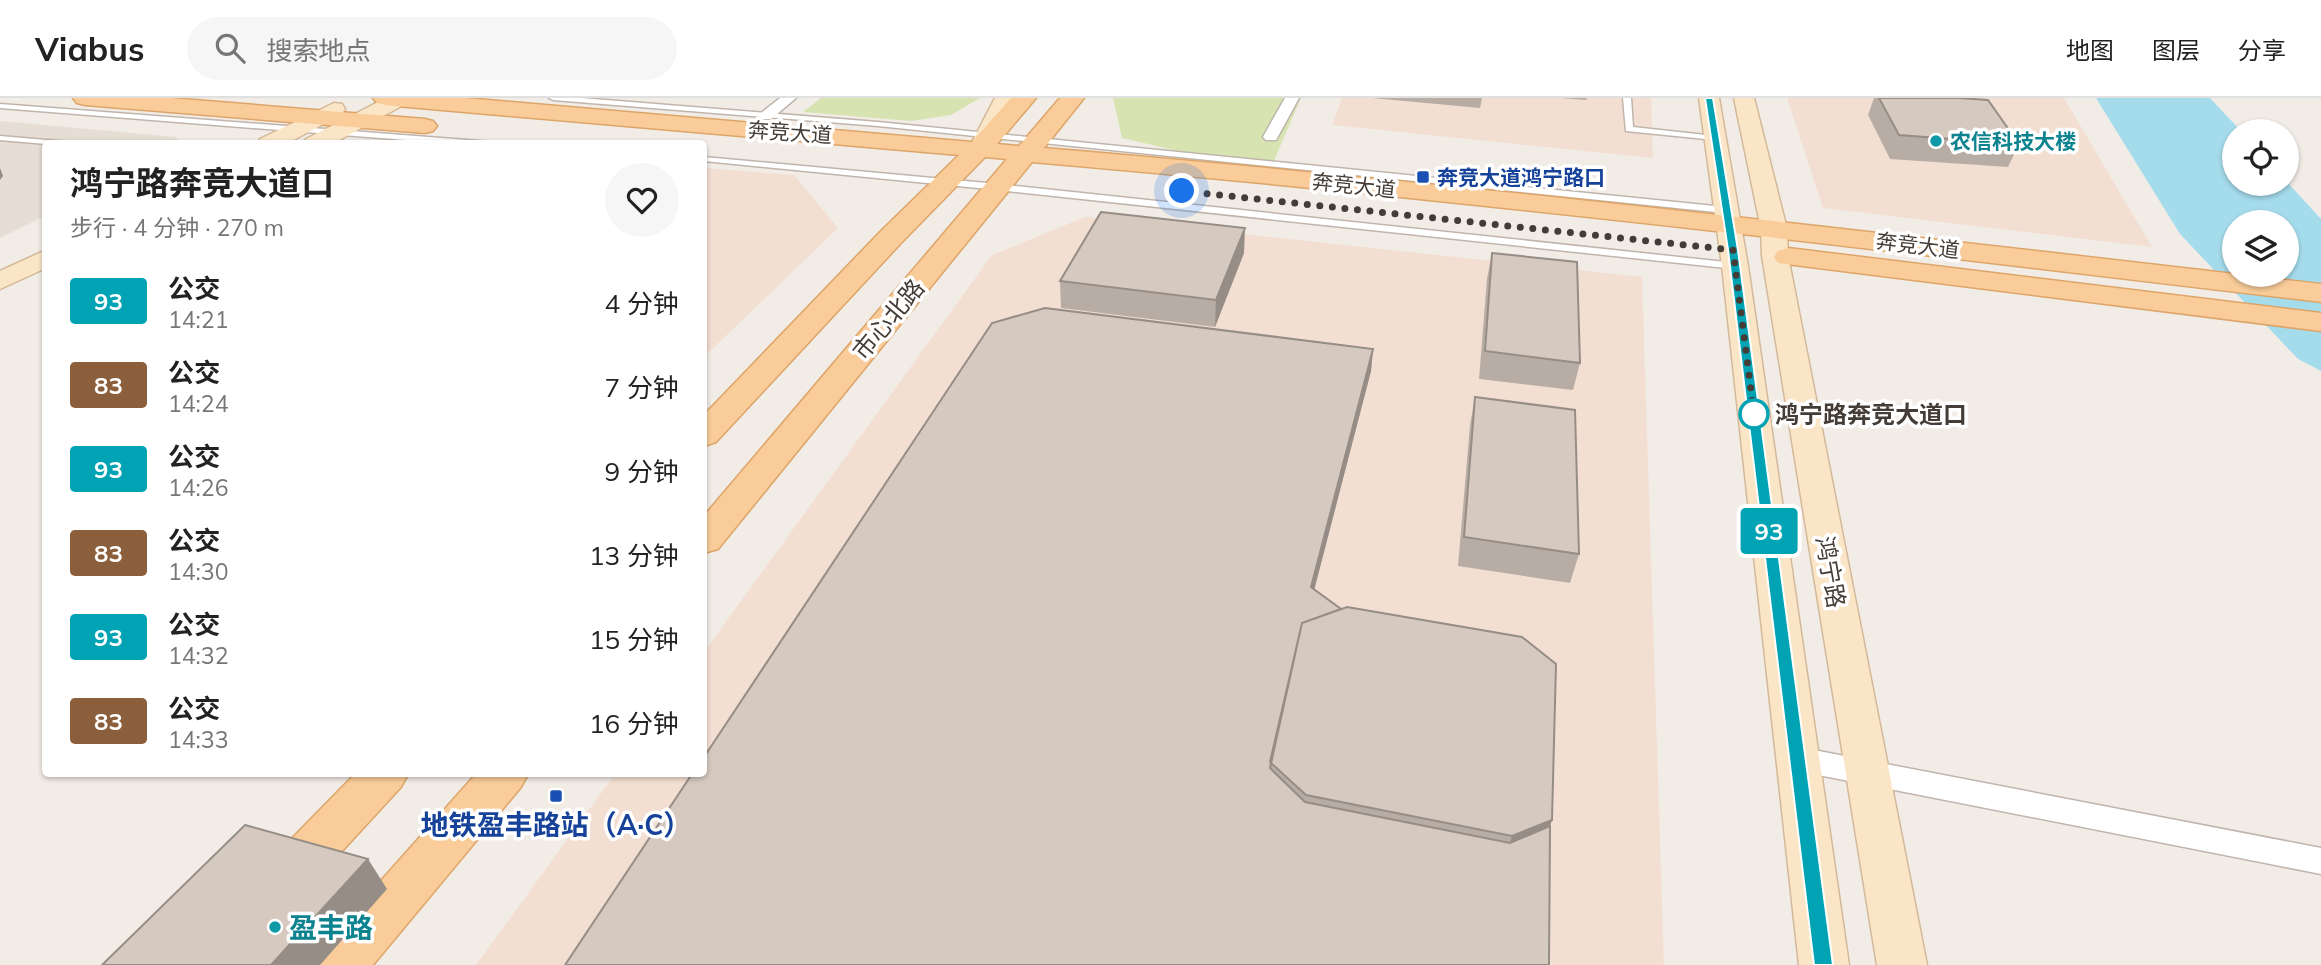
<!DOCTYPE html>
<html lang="zh">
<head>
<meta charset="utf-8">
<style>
  :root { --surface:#fff; --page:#f6f6f6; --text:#222; --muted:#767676; --line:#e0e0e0 }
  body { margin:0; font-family:Mulish,"Noto Sans SC",sans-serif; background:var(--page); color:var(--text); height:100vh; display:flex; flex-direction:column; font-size:26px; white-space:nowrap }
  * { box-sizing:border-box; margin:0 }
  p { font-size:23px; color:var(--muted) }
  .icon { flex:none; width:38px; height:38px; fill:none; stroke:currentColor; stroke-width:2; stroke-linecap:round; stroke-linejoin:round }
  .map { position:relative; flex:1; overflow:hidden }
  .details { position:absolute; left:42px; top:42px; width:665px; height:637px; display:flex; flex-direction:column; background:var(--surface); border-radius:7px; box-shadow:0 2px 5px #0004 }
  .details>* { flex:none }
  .badge { padding:0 14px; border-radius:5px; font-size:24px; line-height:46px }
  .controls { position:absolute; left:2222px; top:21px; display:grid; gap:14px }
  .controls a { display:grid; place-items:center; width:77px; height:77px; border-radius:50%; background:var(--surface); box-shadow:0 2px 5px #0004; font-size:35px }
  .you { position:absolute; width:35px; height:35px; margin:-18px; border:5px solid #fff; border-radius:50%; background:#1a73e8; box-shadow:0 0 0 10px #1a73e833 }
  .map>.badge { position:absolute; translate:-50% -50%; box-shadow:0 0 0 4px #fff }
  .round { display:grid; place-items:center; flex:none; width:74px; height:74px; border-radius:37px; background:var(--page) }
  .overview { display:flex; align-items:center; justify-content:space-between; height:119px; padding:0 28px }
  h1 { font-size:33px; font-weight:700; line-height:52px }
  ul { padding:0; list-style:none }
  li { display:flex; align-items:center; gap:21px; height:84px; padding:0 28px }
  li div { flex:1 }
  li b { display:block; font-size:26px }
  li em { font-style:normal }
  li .badge { min-width:77px; font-weight:700; text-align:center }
  header { display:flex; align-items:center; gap:42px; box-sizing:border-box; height:98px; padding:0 35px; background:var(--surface); border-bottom:2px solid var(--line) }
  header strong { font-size:33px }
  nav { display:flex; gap:38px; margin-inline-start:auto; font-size:24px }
  .search { width:490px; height:63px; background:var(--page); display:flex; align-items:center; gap:18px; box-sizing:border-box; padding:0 24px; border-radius:38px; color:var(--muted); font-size:26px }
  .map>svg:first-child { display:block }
</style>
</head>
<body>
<header>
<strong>Viabus</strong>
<div class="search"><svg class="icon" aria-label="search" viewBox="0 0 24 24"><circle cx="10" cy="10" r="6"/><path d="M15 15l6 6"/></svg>搜索地点</div>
<nav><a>地图</a><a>图层</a><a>分享</a></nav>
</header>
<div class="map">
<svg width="2321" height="867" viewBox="0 0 2321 867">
  <rect width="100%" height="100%" fill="#f2ece6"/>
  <path fill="#e6ddd4" d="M 0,23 L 176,39 L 180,45 L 46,46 L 45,118 L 0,140 Z"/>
  <path fill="#f3dfd2" d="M 1342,0 L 1651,0 L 1653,60 L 1332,27 Z
    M 1787,0 L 2064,0 L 2152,149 L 1823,110 Z
    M 704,70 L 794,77 L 838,130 L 704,259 Z
    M 1085,119 L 1642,179 L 1664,867 L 476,867 L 615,676 L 704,676 L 704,554 L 992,157 Z"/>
  <path fill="#d7e4b1" d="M 821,0 L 980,0 L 951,17 L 911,23 L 803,14 Z
    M 1113,0 L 1301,0 L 1272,67 L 1221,63 L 1122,40 Z"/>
  <path fill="#a5dcec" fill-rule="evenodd" d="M 2096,0 L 2210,0 L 2241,33 L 2235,33 L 2235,86 L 2287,84 L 2321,121 L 2321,273 L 2298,261 L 2180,136 ZM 2235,124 L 2287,124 L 2287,177 L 2235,177 Z"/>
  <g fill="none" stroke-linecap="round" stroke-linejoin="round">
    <defs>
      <path id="lane" d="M 549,0 L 581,0 L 878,24 L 1725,109 L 1729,112 L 1725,115 L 878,28 L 553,2 Z
        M 1623,0 L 1631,0 L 1633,29 L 1715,38 L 1719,40 L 1715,42 L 1626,33 Z
        M 0,6 L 493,44 L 497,46 L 456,46 L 0,10 Z
        M 0,38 L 69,44 L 73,46 L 46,46 L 0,42 Z
        M 704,59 L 998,86 L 1735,165 L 1740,168 L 1735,171 L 998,92 L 704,63 Z"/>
      <path id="street" d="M 780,0 L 796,0 L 771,21 L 761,21 L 758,18 L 761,15 Z
        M 1285,0 L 1299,0 L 1276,42 L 1266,42 L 1263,39 Z
        M 1798,649 L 2321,750 L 2321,776 L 1798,673 L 1788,669 L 1783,661 L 1788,653 Z"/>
      <path id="secondary" d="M 386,0 L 412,0 L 409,4 L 332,46 L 303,46 L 306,41 Z
        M 995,0 L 1015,0 L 988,55 L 972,55 L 969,50 Z
        M 1699,0 L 1719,0 L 1748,168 L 1849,867 L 1799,867 L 1722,168 Z
        M 1734,0 L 1754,0 L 1787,131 L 1788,158 L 1927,867 L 1877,867 L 1762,158 L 1761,131 Z
        M 334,5 L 342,6 L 345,11 L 342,16 L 286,46 L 257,46 L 260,41 Z
        M 46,152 L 46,170 L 0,191 L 0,173 Z"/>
      <path id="primary" d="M 73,0 L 170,0 L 425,21 L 433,23 L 437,28 L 433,33 L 425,35 L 85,7 L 77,5 Z
        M 373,0 L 465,0 L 972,44 L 1011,0 L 1036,0 L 997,46 L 1019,48 L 1060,0 L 1084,0 L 1044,50 C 1470,86 1897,137 2321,186 L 2321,204 C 1892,153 1463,101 1032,64 L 718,451 L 704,455 L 704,418 L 1007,61 L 985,59 L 901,145 L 716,344 L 704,348 L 704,317 L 881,133 L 959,57 L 385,7 L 377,5 Z
        M 1788,150 L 2321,215 L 2321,233 L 1778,165 L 1774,159 L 1778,153 Z
        M 355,676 L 408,676 L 401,689 L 298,801 L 280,808 L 262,801 L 254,786 L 262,771 Z
        M 476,676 L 528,676 L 521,689 L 373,867 L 313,867 L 321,850 Z"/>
    </defs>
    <use href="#lane" stroke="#c0b5ac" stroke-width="3"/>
    <use href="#street" stroke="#c0b5ac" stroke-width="3"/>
    <use href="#secondary" stroke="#d3b99a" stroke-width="3"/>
    <use href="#primary" stroke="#dda569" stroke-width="3"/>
    <use href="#lane" fill="#fff" fill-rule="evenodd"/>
    <use href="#street" fill="#fff" fill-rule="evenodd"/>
    <use href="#secondary" fill="#fbe5c7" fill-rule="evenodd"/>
    <use href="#primary" fill="#f9cc99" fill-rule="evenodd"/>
  </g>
  <path fill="#b8ada4" d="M 1372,0 L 1482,0 L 1480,10 Z
    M 1560,0 L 1587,0 L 1586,2 Z
    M 1874,0 L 1959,0 L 2019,46 L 2008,69 L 1890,61 L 1868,17 Z
    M 1244,155 L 1215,229 L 1061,210 L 1060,183 Z
    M 1492,155 L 1580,265 L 1573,292 L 1479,281 L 1487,181 Z
    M 1373,251 L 1371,273 L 1314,491 L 1550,728 L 1549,867 L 565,867 Z
    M 1475,299 L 1579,456 L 1570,485 L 1458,468 L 1470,327 Z"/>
  <path fill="#968d86" d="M 0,70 L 3,78 L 0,82 Z
    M 1245,130 L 1244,155 L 1215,229 L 1216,202 Z
    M 1373,251 L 1371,273 L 1309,512 L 1311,489 Z
    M 1552,722 L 1542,751 L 1503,768 L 1512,738 Z
    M 368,761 L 387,791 L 320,867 L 271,867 Z"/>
  <path fill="#d6c9bf" stroke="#968d86" stroke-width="2" d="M 1879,0 L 1959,0 L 1988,2 L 2019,46 L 1899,37 Z
    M 1101,114 L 1245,130 L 1216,202 L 1060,183 Z
    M 1492,155 L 1577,164 L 1580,265 L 1485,253 Z
    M 1045,210 L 1373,251 L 1311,489 L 1341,511 L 1302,525 L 1270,670 L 1305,704 L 1510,745 L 1550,728 L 1549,867 L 565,867 L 692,676 L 704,676 L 704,659 L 992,225 Z
    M 1475,299 L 1575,312 L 1579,456 L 1464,439 Z
    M 1347,509 L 1522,539 L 1556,566 L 1552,722 L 1512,738 L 1306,697 L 1270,664 L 1302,525 Z
    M 245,727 L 368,761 L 271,867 L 102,867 Z"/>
  <path fill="#00a3b4" stroke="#fff" stroke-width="2" d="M 1705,0 L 1713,0 L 1738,152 L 1833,867 L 1814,867 L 1728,152 Z"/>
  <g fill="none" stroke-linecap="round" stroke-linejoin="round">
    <path stroke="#443c36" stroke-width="7" stroke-dasharray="0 12.6" d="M 1182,93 L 1733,152 L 1754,316"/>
  </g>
  <g fill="#0f9aa8" stroke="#fff" stroke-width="2.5">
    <circle cx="1936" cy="43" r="7"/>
    <circle cx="275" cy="829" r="7"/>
  </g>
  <g fill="#1a4fb4" stroke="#fff" stroke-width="2.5">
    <rect x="1416" y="72" width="14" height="14" rx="3.5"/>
    <rect x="549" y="691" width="14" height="14" rx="3.5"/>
  </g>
  <circle fill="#fff" stroke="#00a3b4" stroke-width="3.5" cx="1754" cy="316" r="14"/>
  <g text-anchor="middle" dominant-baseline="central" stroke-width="7" stroke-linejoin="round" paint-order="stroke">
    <g font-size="21" fill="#443c36" stroke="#fff">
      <text transform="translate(790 34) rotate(4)">奔竞大道</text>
      <text transform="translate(1354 87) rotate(6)">奔竞大道</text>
      <text transform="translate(1918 147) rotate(7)">奔竞大道</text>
    </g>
    <g font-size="21" font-weight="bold" fill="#0d838f" stroke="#fff" text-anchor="start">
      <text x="1950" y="43">农信科技大楼</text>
    </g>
    <g font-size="21" font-weight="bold" fill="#164399" stroke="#fff" text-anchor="start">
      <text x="1437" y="79">奔竞大道鸿宁路口</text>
    </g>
    <g font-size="24" fill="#443c36" stroke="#fff">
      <text transform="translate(888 221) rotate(-50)">市心北路</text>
      <text transform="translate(1831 474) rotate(80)">鸿宁路</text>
    </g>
    <g font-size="24" font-weight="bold" fill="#443c36" stroke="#fff" text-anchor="start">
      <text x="1775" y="316">鸿宁路奔竞大道口</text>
    </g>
    <g font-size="28" font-weight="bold" fill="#164399" stroke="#fff">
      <text x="556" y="726">地铁盈丰路站（A·C）</text>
    </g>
    <g font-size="28" font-weight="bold" fill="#0d838f" stroke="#fff" text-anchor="start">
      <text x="289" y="829">盈丰路</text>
    </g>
  </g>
</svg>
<div class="controls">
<a><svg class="icon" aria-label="locate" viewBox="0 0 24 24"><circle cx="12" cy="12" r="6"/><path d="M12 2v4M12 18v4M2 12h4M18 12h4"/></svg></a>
<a><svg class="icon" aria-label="layers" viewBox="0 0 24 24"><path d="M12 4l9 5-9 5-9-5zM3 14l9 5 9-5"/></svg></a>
</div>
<div class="you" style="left:1182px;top:93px"></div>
<b class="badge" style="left:1769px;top:433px;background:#00a3b4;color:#fff">93</b>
<section class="details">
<div class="overview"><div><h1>鸿宁路奔竞大道口</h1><p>步行 · 4 分钟 · 270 m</p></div><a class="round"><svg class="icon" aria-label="heart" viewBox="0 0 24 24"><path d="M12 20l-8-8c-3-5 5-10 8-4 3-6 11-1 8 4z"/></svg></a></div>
<ul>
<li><span class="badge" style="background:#00a3b4;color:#fff">93</span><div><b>公交</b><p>14:21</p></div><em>4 分钟</em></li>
<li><span class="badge" style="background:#8b5e3c;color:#fff">83</span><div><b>公交</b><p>14:24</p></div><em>7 分钟</em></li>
<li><span class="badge" style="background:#00a3b4;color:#fff">93</span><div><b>公交</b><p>14:26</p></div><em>9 分钟</em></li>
<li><span class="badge" style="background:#8b5e3c;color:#fff">83</span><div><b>公交</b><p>14:30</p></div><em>13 分钟</em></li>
<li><span class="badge" style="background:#00a3b4;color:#fff">93</span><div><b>公交</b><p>14:32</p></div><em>15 分钟</em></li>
<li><span class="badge" style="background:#8b5e3c;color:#fff">83</span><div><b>公交</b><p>14:33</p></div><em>16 分钟</em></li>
</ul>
</section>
</div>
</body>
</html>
